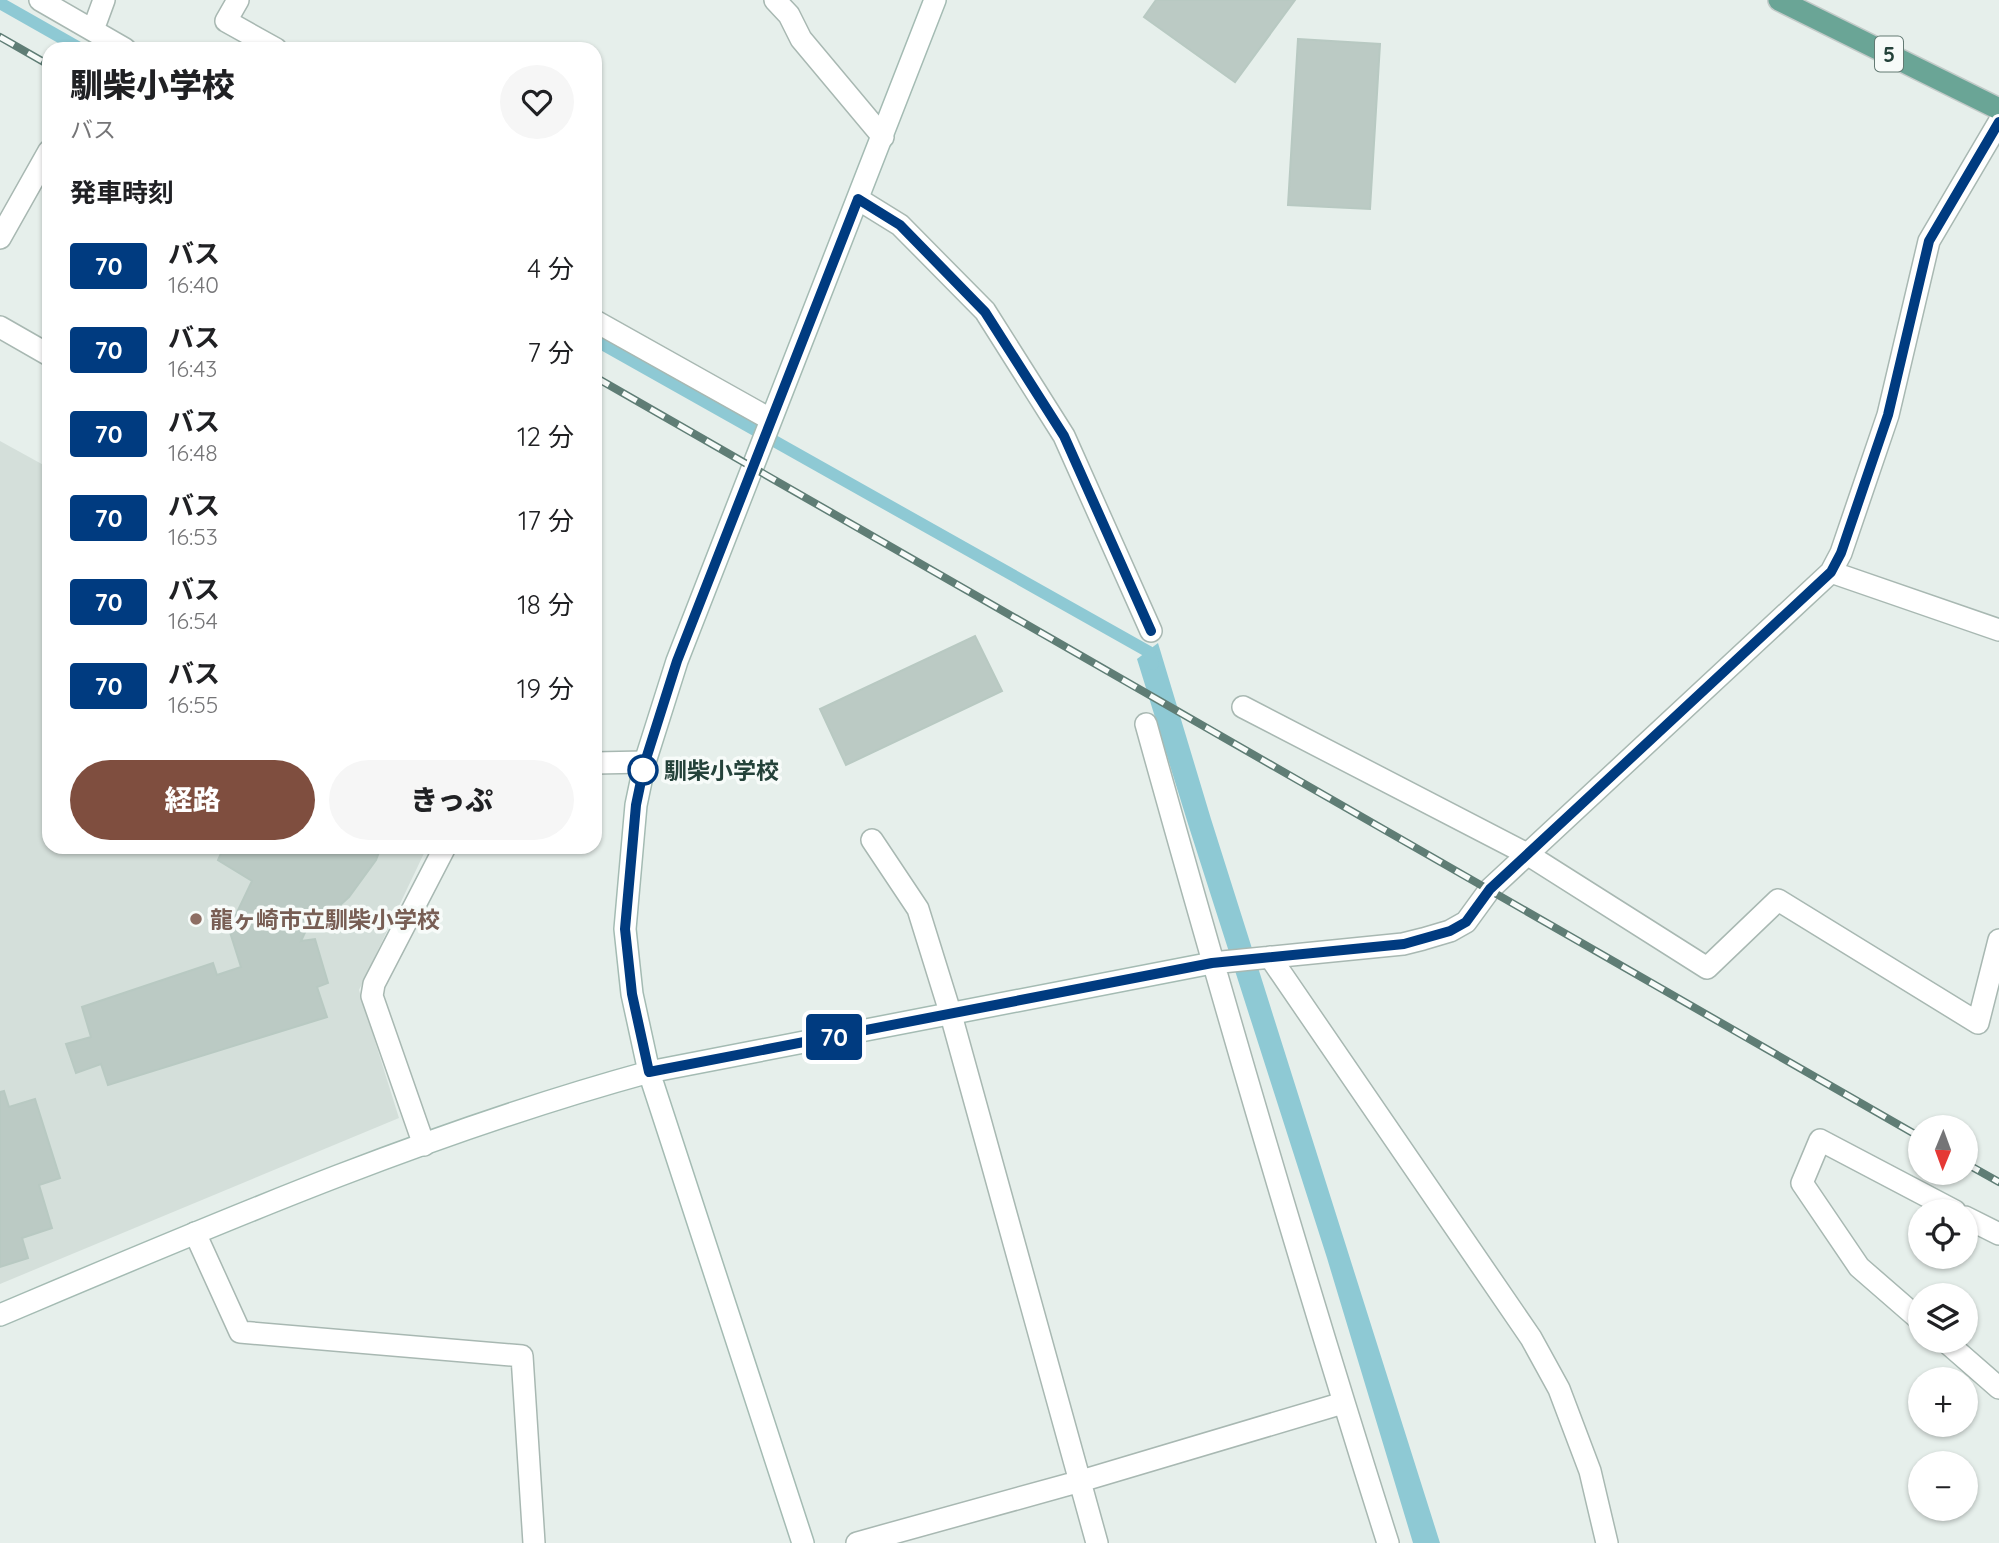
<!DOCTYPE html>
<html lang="ja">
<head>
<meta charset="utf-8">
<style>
  :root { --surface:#fff; --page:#f6f6f6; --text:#202124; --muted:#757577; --accent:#7f4e3f }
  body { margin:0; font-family:Quicksand,"Noto Sans JP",sans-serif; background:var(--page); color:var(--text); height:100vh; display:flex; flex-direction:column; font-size:26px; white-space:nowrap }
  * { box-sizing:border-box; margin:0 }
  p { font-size:23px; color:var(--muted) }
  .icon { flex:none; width:38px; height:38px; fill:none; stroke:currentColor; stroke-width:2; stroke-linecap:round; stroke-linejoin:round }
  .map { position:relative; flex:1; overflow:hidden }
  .drawer { position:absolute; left:42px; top:42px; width:560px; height:812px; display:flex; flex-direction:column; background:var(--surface); border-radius:21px; box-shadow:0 2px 5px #0004 }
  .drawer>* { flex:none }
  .badge { padding:0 14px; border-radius:5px; font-size:24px; line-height:46px }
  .needle { width:46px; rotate:181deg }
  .buttons { position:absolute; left:1908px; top:1115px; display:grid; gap:14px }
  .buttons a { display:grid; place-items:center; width:70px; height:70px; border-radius:50%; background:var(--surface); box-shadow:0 2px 5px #0004; font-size:35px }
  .map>.badge { position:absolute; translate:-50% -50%; box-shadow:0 0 0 4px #fff }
  h2 { padding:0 28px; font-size:26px; line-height:63px }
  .round { display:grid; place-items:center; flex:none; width:74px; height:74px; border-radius:37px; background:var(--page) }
  .summary { display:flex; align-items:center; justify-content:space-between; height:119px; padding:0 28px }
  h1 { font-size:33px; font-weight:800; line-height:52px }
  .cta { display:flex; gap:14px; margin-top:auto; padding:14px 28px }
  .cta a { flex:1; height:80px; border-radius:42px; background:var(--accent); color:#fff; font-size:28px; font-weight:800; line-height:80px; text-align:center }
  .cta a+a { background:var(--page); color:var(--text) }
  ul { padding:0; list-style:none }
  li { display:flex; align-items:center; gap:21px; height:84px; padding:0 28px }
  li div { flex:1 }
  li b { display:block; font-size:26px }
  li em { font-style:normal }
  li .badge { min-width:77px; font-weight:700; text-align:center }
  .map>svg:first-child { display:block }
</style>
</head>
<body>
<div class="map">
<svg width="1999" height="1543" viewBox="0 0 1999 1543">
  <rect width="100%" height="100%" fill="#e6efeb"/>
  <path fill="#d4dfda" d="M 0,441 L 49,468 L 49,847 L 427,847 L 359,990 L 399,1118 L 0,1284 Z"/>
  <path fill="#8ec9d4" d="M 1158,643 L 1211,819 L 1440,1543 L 1413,1543 L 1327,1258 L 1189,827 L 1137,659 Z"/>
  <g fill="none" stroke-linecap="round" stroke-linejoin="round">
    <path stroke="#8ec9d4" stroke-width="12" d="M 0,3 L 81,49
      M 595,340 L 1149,652 L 1153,664"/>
  </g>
  <path fill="#bbcac4" stroke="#b8c9c2" stroke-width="2" d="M 1156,0 L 1295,0 L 1235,82 L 1144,17 Z
    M 1298,39 L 1380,44 L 1370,209 L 1288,205 Z
    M 975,636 L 1002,691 L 846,765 L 820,709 Z
    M 224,847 L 381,847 L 376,860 L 349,897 L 326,918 L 315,911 L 301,941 L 315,939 L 328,983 L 317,987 L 327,1017 L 108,1085 L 101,1064 L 76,1073 L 66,1044 L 91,1037 L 82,1007 L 213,963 L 217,975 L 241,967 L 229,929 L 252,881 L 218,860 Z
    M 4,1091 L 9,1107 L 35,1099 L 60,1178 L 39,1185 L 52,1228 L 22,1238 L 28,1258 L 0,1267 L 0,1092 Z"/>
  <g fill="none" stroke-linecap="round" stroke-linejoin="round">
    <defs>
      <path id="street" d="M 40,0 L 125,49
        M 238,0 L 226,21 L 276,49
        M 775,0 L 789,15 L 801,39 L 883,137
        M 93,30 L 104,0
        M 858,199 L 900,225 L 985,311 L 1064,436 L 1151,631
        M 0,238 L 49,151
        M 595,321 L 770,419
        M 0,327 L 49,355
        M 1831,572 L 1999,630
        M 1243,707 L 1527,854 L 1707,968 L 1778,900 L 1978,1023 L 1999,940
        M 1146,724 C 1222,998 1302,1272 1388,1543
        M 595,763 L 645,762
        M 872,840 L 918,909 L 951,1015 L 1097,1543
        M 1270,957 L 1531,1338 L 1559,1389 L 1590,1471 L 1607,1543
        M 1212,963 L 1403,944 L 1423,939 L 1450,931 L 1466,922 L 1490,889 L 1831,572 L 1841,553 L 1888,415 L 1929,241 L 1999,122
        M 424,1145 L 372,996 L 374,984 L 445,847
        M 1965,1217 L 1999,1234
        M 195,1233 L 240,1332 L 522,1356 L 534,1543
        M 1920,1320 L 1859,1267 L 1802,1183 L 1820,1140 L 1955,1211
        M 1944,1340 L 1999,1388
        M 857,1543 L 1081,1481 L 1343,1403"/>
      <path id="secondary" d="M 0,1315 C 213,1225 426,1133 649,1072 L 1212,963
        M 803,1543 L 649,1072 L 632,994 L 625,929 L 636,805 L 645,762 L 677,661 L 935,0"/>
      <path id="primary" d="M 1779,0 L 1999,109"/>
    </defs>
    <use href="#street" stroke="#a8b8b2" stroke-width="24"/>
    <use href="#secondary" stroke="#a4bbb3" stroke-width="24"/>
    <use href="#primary" stroke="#c2cac8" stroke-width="24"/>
    <use href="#street" stroke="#fff" stroke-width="21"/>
    <use href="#secondary" stroke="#fff" stroke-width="21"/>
    <use href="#primary" stroke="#6aa596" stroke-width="21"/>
    <defs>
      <path id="rail" d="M 0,37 L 49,65
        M 595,377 L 1920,1137
        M 1965,1163 L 1999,1182"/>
    </defs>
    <use href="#rail" stroke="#5f7d75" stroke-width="8"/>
    <use href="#rail" stroke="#f7fbf9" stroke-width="5" stroke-dasharray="16" stroke-linecap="butt"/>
  </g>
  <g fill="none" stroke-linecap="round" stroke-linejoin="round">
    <defs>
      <path id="line" d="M 1151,631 L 1064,436 L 985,312 L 900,225 L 858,199 L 677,661 L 645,762 L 636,805 L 625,929 L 632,994 L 649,1072 L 1212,963 L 1404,944 L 1450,931 L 1466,922 L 1490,889 L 1831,572 L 1841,553 L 1888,415 L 1929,241 L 1999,122"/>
    </defs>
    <use href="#line" stroke="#fff" stroke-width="16"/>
    <use href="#line" stroke="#003b80" stroke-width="10"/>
  </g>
  <circle fill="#fff" stroke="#003b80" stroke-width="3.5" cx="643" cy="770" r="14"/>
  <circle fill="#8d6e63" stroke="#f7fbf9" stroke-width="2.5" cx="196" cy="919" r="7"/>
  <g text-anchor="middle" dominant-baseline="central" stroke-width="7" stroke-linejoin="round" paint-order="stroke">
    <rect fill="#f7fbf9" stroke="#637a73" stroke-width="2" x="1875" y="36.5" width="28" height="35" rx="5"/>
    <g font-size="21" font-weight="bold" fill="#24423a">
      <text x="1889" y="54">5</text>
    </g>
    <g font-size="23" font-weight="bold" fill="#24423a" stroke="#f7fbf9" text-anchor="start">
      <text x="664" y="770">馴柴小学校</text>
    </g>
    <g font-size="23" font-weight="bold" fill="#785e54" stroke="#f7fbf9" text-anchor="start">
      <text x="210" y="919">龍ヶ崎市立馴柴小学校</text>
    </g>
  </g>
</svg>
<div class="buttons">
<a><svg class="needle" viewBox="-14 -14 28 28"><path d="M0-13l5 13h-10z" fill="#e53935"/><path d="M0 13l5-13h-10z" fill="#757577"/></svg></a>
<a><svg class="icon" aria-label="locate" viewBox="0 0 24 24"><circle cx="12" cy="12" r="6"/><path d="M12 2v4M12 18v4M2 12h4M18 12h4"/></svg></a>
<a><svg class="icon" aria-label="layers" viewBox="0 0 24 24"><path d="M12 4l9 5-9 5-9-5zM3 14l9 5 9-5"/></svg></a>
<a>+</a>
<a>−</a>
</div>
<b class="badge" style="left:834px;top:1037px;background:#003b80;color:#fff">70</b>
<section class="drawer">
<div class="summary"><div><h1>馴柴小学校</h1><p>バス</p></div><a class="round"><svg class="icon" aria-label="heart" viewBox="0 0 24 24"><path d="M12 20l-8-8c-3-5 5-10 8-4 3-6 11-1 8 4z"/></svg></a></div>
<h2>発車時刻</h2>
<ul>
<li><span class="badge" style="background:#003b80;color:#fff">70</span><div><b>バス</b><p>16:40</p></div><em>4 分</em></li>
<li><span class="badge" style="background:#003b80;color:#fff">70</span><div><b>バス</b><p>16:43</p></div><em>7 分</em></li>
<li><span class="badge" style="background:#003b80;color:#fff">70</span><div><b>バス</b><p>16:48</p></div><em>12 分</em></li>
<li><span class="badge" style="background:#003b80;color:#fff">70</span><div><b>バス</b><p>16:53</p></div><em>17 分</em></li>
<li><span class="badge" style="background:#003b80;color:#fff">70</span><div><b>バス</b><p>16:54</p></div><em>18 分</em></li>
<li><span class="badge" style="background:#003b80;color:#fff">70</span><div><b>バス</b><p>16:55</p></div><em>19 分</em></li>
</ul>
<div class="cta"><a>経路</a><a>きっぷ</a></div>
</section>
</div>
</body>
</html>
